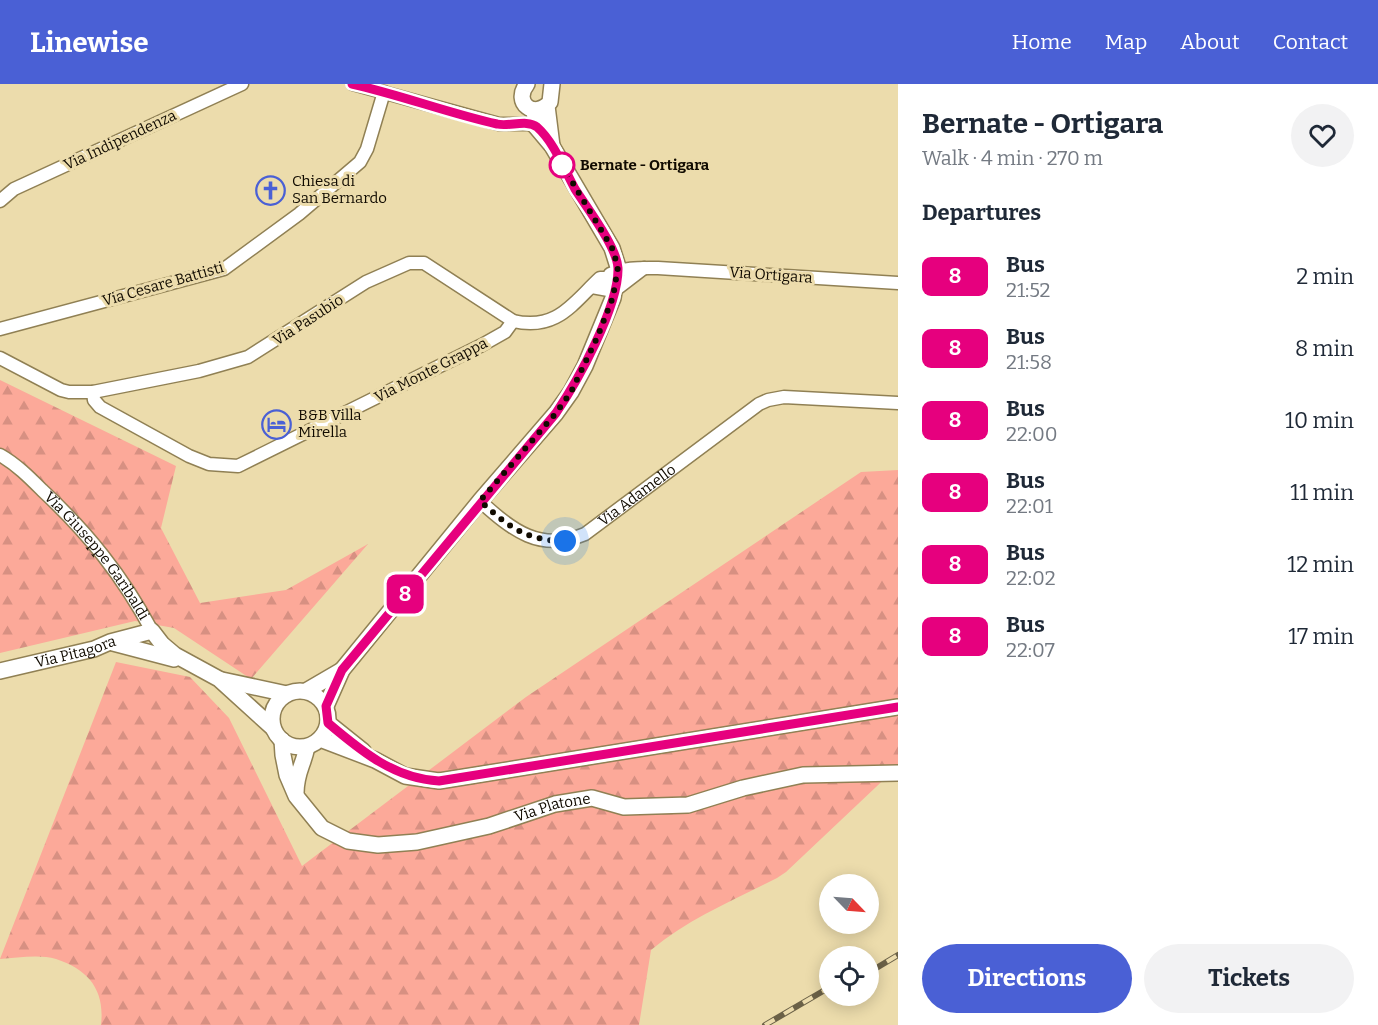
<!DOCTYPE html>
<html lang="en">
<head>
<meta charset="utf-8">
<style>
  :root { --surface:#fff; --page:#f2f2f3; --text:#1f2937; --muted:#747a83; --accent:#4a60d5 }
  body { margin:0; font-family:Bitter,serif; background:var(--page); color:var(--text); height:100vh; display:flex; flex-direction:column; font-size:22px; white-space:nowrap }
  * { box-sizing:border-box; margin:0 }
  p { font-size:20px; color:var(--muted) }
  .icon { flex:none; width:33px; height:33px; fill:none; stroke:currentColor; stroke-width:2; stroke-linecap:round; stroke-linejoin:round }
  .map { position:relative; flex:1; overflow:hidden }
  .sheet { display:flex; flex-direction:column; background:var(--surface); width:480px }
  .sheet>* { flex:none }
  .badge { padding:0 12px; border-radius:9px; font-size:21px; line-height:39px }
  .needle { width:39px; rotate:115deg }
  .tools { position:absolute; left:819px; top:790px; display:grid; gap:12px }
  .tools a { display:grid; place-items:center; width:60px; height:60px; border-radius:50%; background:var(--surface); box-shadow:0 3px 15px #0003; font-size:30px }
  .you { position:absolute; width:30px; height:30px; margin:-15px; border:4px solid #fff; border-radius:50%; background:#1a73e8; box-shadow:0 0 0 9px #1a73e833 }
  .map>.badge { position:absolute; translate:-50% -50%; box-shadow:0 0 0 3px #fff }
  h2 { padding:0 24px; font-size:22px; line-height:54px }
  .round { display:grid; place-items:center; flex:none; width:63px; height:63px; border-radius:32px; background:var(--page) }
  .headline { display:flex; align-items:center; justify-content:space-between; height:102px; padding:0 24px }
  h1 { font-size:28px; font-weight:700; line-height:45px }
  .cta { display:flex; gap:12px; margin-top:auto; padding:12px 24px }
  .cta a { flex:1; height:69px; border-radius:36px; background:var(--accent); color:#fff; font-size:24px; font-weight:700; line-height:69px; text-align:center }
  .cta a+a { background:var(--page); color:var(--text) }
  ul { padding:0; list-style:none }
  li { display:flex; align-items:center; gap:18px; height:72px; padding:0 24px }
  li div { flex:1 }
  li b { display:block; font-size:22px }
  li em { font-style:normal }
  li .badge { min-width:66px; font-weight:700; text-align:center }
  header { display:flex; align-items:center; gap:36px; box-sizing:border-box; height:84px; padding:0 30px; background:var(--accent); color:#fff }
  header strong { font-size:28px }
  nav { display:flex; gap:33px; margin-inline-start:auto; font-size:21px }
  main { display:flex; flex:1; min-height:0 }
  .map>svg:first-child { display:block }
</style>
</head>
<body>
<header>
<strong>Linewise</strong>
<nav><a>Home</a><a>Map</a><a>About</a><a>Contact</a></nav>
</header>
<main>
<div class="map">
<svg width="898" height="941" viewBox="0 0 898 941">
  <defs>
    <pattern id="forest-firs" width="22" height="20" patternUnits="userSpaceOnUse" patternTransform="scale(1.5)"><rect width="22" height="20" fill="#fca999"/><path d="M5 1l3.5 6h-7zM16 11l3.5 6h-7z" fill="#d79082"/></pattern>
  </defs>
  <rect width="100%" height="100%" fill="#ecdcac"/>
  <path fill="url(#forest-firs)" d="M 0,296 L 176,382 L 161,444 L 200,519 L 286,506 L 368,460 L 251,595 L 174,544 L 135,537 L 0,569 Z
    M 898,386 L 898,686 L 894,686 L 786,788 L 777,794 C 734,816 688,835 651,866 L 639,941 L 101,941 C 105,906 89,886 56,875 C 39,870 17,874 0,875 L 116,578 L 190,593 L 229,634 L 302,782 L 526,613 L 861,388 Z"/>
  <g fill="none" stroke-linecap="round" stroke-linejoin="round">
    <defs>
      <g id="minor">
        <path d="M 353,0 L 499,40 L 529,40 L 536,43"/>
        <path d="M 0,117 L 14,105 L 242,0"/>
        <path d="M 610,190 C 624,183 642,184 658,184 L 898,199"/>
        <path d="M 592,203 L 614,207 L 644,184"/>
        <path d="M 0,245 L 224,185 L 299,130 L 360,78 L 367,65 L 384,8"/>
        <path d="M 0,274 L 61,306 L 69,308 L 93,308 L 199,287 L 248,273 L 366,198 L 409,179 L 424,179 L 513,237 C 557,247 572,220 600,194 L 617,194"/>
        <path d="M 93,308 L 94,316 L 100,323 L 189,372 L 209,380 L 238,382 L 482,261 L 505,248 L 513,237"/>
        <path id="s1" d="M 0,371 C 16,380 29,393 42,406 C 88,449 122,491 152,547"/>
        <path id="s2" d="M 480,417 C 512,446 540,469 585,450 L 759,320 L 768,316 L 784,313 L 898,319"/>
      </g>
      <g id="tertiary">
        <path d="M 527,0 C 512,19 535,36 550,18 L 552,0"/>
        <path d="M 547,22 L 552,62"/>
        <path d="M 113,559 L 174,575"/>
        <path id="s3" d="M 0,587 L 94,565 L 110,558 L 152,547 L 162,560 L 175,571 L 219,595 L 273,644"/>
        <path d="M 222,596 L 287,610"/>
        <circle cx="300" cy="635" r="28"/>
        <path d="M 306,607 L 342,586"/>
        <path d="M 326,622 L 342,586 L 480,417 L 556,329 L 571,308 L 585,282 L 613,214 L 618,183 L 612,164 L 552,62 L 536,43 L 534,26"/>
        <path d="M 328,639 L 363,667"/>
        <path d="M 320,655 L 375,676 L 405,692 L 439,697 L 898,623"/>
        <path id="s4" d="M 282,656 L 283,671 L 287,691 L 296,712 L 322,744 L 348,757 L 378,761 L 417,758 L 489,742 L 555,720 L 592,714 L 624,723 L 688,721 L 743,704 L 803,691 L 898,689"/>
        <path d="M 296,709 C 296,689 303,682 307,663"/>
      </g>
    </defs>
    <use href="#minor" stroke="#908054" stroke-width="15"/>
    <use href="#tertiary" stroke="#908054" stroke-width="18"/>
    <use href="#minor" stroke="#fff" stroke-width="12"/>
    <use href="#tertiary" stroke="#fff" stroke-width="15"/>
    <defs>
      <path id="rail" d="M 868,889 L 898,871
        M 765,941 L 830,903"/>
    </defs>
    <use href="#rail" stroke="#6b6147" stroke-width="6"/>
    <use href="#rail" stroke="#ecdcac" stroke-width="4" stroke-dasharray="11" stroke-linecap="butt"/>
  </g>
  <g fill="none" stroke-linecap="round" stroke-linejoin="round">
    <defs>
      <path id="line" d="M 352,0 C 401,11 448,29 497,40 C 509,43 527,35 537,43 C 554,58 564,85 575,105 C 587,124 617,163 618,184 C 619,223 577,298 556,329 L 342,586 L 326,622 L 328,639 C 361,667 395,695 439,697 L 898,623"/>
    </defs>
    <use href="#line" stroke="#fff" stroke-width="14"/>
    <use href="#line" stroke="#e6007e" stroke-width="9"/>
    <path stroke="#110b00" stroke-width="6" stroke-dasharray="0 10.8" d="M 562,81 L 612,164 L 618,183 L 613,213 L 597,254 L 571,308 L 556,329 L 480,417 C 508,442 526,457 565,457"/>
  </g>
  <defs>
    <symbol id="church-ring" viewBox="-11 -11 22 22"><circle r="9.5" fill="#ecdcac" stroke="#4a60d5" stroke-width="1.5"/><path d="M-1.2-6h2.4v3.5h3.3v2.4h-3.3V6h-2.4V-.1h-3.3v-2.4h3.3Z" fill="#4a60d5"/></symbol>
    <symbol id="hotel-ring" viewBox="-11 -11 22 22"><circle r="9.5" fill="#ecdcac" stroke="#4a60d5" stroke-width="1.5"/><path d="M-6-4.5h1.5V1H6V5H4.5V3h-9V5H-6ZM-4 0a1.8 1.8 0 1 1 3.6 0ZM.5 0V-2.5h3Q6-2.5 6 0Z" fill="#4a60d5"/></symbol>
  </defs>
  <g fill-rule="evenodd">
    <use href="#church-ring" x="254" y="90" width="33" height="33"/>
    <use href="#hotel-ring" x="260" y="324" width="33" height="33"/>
  </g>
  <circle fill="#fff" stroke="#e6007e" stroke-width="3" cx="562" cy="81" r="12"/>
  <g text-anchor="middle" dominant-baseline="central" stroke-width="6" stroke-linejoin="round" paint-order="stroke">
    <g font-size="15" fill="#110b00" stroke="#ecdcac">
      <text transform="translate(120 56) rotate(-25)">Via Indipendenza</text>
      <text transform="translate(771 191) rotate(4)">Via Ortigara</text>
      <text transform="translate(163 200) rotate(-16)">Via Cesare Battisti</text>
      <text transform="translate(308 236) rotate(-33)">Via Pasubio</text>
      <text transform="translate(431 286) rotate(-27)">Via Monte Grappa</text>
      <text stroke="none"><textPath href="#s2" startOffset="183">Via Adamello</textPath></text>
      <text stroke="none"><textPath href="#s1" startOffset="141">Via Giuseppe Garibaldi</textPath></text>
      <text stroke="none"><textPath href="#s3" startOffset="78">Via Pitagora</textPath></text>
      <text stroke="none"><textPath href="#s4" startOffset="338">Via Platone</textPath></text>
    </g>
    <g font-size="15" font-weight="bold" fill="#110b00" stroke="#ecdcac" text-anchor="start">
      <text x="580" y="81">Bernate - Ortigara</text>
    </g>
    <g font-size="15" fill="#110b00" stroke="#ecdcac" text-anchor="start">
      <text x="292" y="97">Chiesa di<tspan x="292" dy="17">San Bernardo</tspan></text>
      <text x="298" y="331">B&amp;B Villa<tspan x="298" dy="17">Mirella</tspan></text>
    </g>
  </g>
</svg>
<div class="tools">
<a><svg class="needle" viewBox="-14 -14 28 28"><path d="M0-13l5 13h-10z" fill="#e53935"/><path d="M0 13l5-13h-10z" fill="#747a83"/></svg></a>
<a><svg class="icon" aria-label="locate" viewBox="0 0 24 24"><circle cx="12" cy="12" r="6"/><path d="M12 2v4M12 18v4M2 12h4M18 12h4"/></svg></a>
</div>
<div class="you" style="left:565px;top:457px"></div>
<b class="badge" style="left:405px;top:510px;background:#e6007e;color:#fff">8</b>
</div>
<section class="sheet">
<div class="headline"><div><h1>Bernate - Ortigara</h1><p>Walk · 4 min · 270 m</p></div><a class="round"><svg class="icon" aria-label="heart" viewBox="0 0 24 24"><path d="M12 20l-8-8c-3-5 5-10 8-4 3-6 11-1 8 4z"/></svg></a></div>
<h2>Departures</h2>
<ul>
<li><span class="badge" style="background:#e6007e;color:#fff">8</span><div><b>Bus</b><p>21:52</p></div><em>2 min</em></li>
<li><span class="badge" style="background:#e6007e;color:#fff">8</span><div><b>Bus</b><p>21:58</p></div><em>8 min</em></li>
<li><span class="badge" style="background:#e6007e;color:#fff">8</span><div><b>Bus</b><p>22:00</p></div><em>10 min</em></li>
<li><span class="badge" style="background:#e6007e;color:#fff">8</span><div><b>Bus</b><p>22:01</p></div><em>11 min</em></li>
<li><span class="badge" style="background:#e6007e;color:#fff">8</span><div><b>Bus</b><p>22:02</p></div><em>12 min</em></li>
<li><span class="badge" style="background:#e6007e;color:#fff">8</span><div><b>Bus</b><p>22:07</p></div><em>17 min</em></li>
</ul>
<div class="cta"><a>Directions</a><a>Tickets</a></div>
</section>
</main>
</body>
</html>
